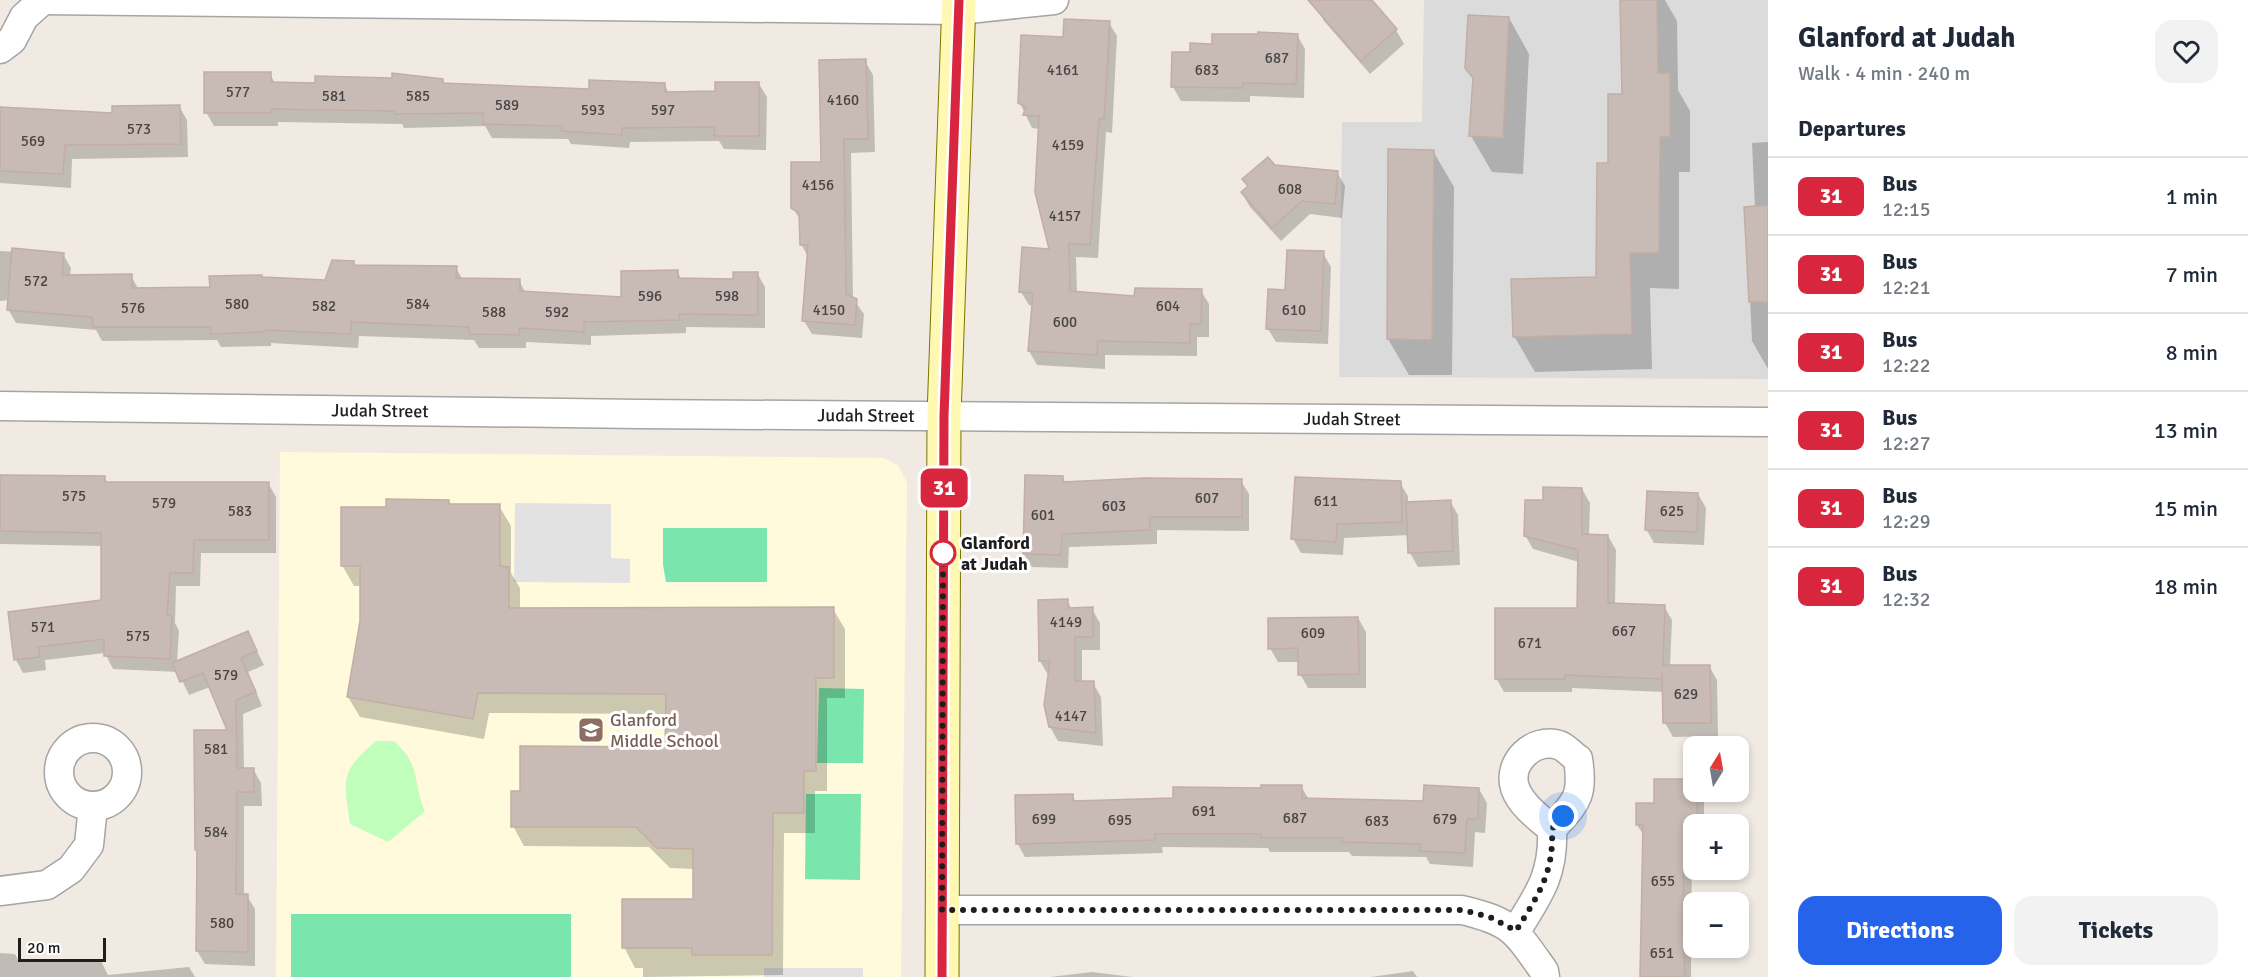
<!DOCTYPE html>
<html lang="en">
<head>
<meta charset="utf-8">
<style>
  :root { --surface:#fff; --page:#f2f2f3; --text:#1f2937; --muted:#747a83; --line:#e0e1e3; --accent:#2563eb }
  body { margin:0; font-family:Signika,sans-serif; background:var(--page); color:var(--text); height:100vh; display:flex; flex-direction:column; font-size:22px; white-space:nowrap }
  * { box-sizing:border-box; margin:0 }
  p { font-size:20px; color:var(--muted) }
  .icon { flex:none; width:33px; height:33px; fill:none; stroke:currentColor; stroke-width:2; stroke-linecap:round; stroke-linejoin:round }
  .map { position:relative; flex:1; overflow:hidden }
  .drawer { display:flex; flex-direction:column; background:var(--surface); width:480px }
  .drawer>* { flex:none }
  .badge { padding:0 12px; border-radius:9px; font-size:21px; line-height:39px }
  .needle { width:39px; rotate:11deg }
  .tools { position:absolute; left:1683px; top:736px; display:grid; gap:12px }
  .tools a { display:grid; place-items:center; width:66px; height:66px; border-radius:12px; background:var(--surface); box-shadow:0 3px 9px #0003; font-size:30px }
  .scale { position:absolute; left:18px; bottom:15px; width:88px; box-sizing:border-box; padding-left:6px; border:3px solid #1e1e1e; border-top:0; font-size:16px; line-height:21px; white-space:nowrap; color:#1e1e1e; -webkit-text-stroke:4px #fff; paint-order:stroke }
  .you { position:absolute; width:30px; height:30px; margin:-15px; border:4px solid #fff; border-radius:50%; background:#1a73e8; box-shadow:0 0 0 9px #1a73e833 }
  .map>.badge { position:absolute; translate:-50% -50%; box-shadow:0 0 0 3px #fff }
  h2 { padding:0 30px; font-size:22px; line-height:54px }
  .round { display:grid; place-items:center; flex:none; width:63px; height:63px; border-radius:18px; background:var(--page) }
  .summary { display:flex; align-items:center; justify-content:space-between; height:102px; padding:0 30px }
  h1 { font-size:28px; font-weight:800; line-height:45px }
  .button { display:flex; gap:12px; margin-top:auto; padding:12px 30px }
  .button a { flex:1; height:69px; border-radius:18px; background:var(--accent); color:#fff; font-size:24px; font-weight:800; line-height:69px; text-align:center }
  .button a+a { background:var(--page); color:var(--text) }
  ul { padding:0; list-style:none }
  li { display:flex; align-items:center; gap:18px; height:78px; padding:0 30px; border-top:2px solid var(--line) }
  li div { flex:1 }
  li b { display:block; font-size:22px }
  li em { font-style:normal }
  li .badge { min-width:66px; font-weight:700; text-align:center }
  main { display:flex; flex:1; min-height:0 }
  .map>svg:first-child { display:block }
</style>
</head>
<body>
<main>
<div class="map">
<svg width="1768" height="977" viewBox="0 0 1768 977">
  <rect width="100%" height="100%" fill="#f0eae3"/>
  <path fill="#dcdbdb" d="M 1424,0 L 1768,0 L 1768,379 L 1339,377 L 1342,122 L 1422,122 Z"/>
  <path fill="#fffadc" d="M 280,452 L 883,458 L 898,465 L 907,483 L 901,977 L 276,977 Z"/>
  <path fill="#c0febc" d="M 376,741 L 394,741 C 423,768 411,779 425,811 L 388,842 L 350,824 C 344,778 339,773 376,741 Z"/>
  <path fill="#7ae6ad" d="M 663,528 L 767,528 L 767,582 L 666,582 L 663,565 Z
    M 819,688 L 864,689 L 863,763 L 817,763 Z
    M 806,794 L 861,794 L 860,880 L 805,879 Z
    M 291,914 L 571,914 L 571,977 L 291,977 Z"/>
  <path fill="#e2e2e2" d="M 515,503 L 611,504 L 611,558 L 630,559 L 630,583 L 514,582 Z
    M 764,968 L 863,968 L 863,977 L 764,977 Z"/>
  <path fill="#0003" d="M 1324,0 L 1370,0 L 1396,30 L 1404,44 L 1370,74 L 1324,21 L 1316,7 Z
    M 1622,0 L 1665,0 L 1677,21 L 1678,90 L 1690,111 L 1690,172 L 1679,172 L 1679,289 L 1650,288 L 1652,369 L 1535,372 L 1514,336 L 1598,279 L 1610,165 L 1623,95 Z
    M 1509,18 L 1529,54 L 1523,174 L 1492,172 L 1471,136 L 1474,80 L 1467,68 Z
    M 1109,23 L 1117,36 L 1112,133 L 1106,132 L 1098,258 L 1076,257 L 1077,293 L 1136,298 L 1201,291 L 1209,304 L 1209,337 L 1197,337 L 1197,356 L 1105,355 L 1105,369 L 1037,365 L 1029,351 L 1033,306 L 1029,305 L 1021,292 L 1051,251 L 1040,129 L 1032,128 L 1020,103 L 1065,39 Z
    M 1297,35 L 1305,49 L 1304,98 L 1250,96 L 1250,102 L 1181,101 L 1173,87 L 1214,45 Z
    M 865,61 L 873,75 L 875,152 L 851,153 L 853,299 L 864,314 L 862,338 L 812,334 L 804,321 L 808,257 L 801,244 L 801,221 L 793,208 L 822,164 Z
    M 270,74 L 275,83 L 443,80 L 445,85 L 590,90 L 664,84 L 669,93 L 716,92 L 759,84 L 767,97 L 766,150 L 724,149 L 719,141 L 630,142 L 629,148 L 571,144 L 568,139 L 492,138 L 485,126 L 404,128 L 402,124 L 278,122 L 278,126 L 214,126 L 206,112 Z
    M 179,106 L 187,120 L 188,157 L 72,159 L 71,188 L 0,183 L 0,108 L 113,115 Z
    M 1768,142 L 1768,369 L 1752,341 L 1746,208 L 1755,207 L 1752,143 Z
    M 1433,151 L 1454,187 L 1452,375 L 1409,375 L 1388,339 Z
    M 1274,166 L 1337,172 L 1345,186 L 1342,218 L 1310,214 L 1281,241 L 1250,207 L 1242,193 L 1249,187 L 1244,180 Z
    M 0,251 L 63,254 L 71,268 L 70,276 L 131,276 L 139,290 L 211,289 L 263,279 L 326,282 L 354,262 L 356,267 L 456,268 L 463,280 L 519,281 L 526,293 L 623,298 L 677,271 L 682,280 L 734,280 L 757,273 L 765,287 L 765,328 L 686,327 L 686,333 L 591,336 L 591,345 L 526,342 L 526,348 L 479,348 L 474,340 L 359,336 L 358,348 L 271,343 L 271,346 L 221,347 L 217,340 L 102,341 L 96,330 L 16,323 L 8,309 L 9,300 L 0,301 Z
    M 1323,253 L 1331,267 L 1328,344 L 1276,342 L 1268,329 L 1287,292 Z
    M 0,475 L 104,478 L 108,483 L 268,483 L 276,497 L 276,553 L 201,553 L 200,586 L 176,586 L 175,623 L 179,631 L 177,662 L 248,633 L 264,665 L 248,672 L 262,706 L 243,714 L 244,769 L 253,769 L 261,783 L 262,806 L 244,806 L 244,895 L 247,896 L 255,909 L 255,966 L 205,964 L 197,951 L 196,732 L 229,732 L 210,687 L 189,695 L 178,672 L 113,669 L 105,653 L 45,660 L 46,670 L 23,673 L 16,660 L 102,602 L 102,546 L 0,544 Z
    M 1062,477 L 1066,483 L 1241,481 L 1249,494 L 1249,531 L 1157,530 L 1157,544 L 1069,547 L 1068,568 L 1032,567 L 1024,554 Z
    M 1296,479 L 1400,483 L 1408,496 L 1408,503 L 1450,501 L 1458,515 L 1460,565 L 1418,567 L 1410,553 L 1409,535 L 1344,538 L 1343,555 L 1301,553 L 1293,539 Z
    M 1582,489 L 1590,503 L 1589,536 L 1608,536 L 1616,550 L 1615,604 L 1664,606 L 1672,620 L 1670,667 L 1709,666 L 1717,680 L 1718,736 L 1673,737 L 1665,723 L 1664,692 L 1572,688 L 1572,692 L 1504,692 L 1496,678 L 1579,610 L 1579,562 L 1533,549 L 1525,535 L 1545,501 Z
    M 1698,494 L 1706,508 L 1704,545 L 1654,543 L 1646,529 Z
    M 449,501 L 451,505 L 499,506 L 511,526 L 511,573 L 520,588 L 520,609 L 833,609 L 845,629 L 845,698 L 827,698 L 827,791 L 815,791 L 815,833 L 784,833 L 783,975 L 643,977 L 643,968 L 635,968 L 624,947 L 694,901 L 694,869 L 670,868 L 649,847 L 524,846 L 513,826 L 522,792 L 667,748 L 667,714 L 489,713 L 484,739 L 360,717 L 348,697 L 361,621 L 361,586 L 354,586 L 342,565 L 387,509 Z
    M 1067,601 L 1072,609 L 1092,609 L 1100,623 L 1100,650 L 1082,650 L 1082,683 L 1093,683 L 1101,697 L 1103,746 L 1058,741 L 1050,727 L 1048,675 L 1040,661 Z
    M 1358,618 L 1366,632 L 1366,688 L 1308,688 L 1300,674 L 1300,662 L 1278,662 L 1270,648 Z
    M 1301,786 L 1309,800 L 1424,802 L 1479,789 L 1487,803 L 1485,833 L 1475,832 L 1473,867 L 1430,864 L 1426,857 L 1352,856 L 1349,852 L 1270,852 L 1268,848 L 1162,847 L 1163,853 L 1025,857 L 1017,843 L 1072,795 L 1076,802 L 1174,800 Z
    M 1694,792 L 1703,792 L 1704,795 L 1704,825 L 1694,825 L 1692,839 L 1691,977 L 1641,977 L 1645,837 L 1637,825 L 1656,804 Z
    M 0,953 L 15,954 L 19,962 L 100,959 L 108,975 L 189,967 L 195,977 L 0,977 Z
    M 1413,971 L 1417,977 L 1371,977 Z
    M 1092,972 L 1132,977 L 1050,977 Z"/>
  <path fill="#c8bbb6" stroke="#c3ada4" stroke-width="1.5" d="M 1308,0 L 1372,0 L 1397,29 L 1361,61 Z
    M 1620,0 L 1657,0 L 1658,73 L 1670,73 L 1670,137 L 1660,137 L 1659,253 L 1630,253 L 1632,334 L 1513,337 L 1511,279 L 1596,277 L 1597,163 L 1608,163 L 1608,94 L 1622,94 Z
    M 1468,15 L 1509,17 L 1503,138 L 1469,136 L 1473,78 L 1465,68 Z
    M 1064,19 L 1110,21 L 1104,119 L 1099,119 L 1090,245 L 1069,243 L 1070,291 L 1134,296 L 1135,288 L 1202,289 L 1201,324 L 1190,324 L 1190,343 L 1098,341 L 1097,355 L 1028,351 L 1033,293 L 1019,292 L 1022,247 L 1049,249 L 1035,192 L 1039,116 L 1023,115 L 1026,107 L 1018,103 L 1021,35 L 1063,37 Z
    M 1258,32 L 1298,34 L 1296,84 L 1243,83 L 1243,88 L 1171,87 L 1172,52 L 1190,52 L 1190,43 L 1212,44 L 1212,34 L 1258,34 Z
    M 866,59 L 868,139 L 844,139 L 846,294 L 857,299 L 855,325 L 802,321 L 808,245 L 800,245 L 799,213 L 791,208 L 791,162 L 821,162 L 819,60 Z
    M 204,72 L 271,72 L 271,82 L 315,83 L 315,76 L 392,78 L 392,73 L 443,79 L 443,83 L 589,89 L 589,80 L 665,83 L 665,92 L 715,91 L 715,82 L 759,82 L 759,136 L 714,136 L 715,127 L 622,128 L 622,135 L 562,131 L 562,126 L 483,124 L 483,113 L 395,114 L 394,111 L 271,109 L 271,113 L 204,113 Z
    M 180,105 L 181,144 L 65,145 L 63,174 L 0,171 L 0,107 L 112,113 L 112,106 Z
    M 1388,149 L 1434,150 L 1432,340 L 1387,339 Z
    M 1268,157 L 1275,165 L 1338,171 L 1335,204 L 1302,201 L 1272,228 L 1241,192 L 1248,186 L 1242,179 Z
    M 1768,205 L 1768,302 L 1749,302 L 1744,207 Z
    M 12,248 L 64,253 L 62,275 L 132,274 L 132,288 L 210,287 L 209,276 L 262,275 L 262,277 L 325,280 L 332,260 L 354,261 L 354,265 L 457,266 L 456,278 L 520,279 L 520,291 L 621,297 L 621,271 L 678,270 L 678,278 L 733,279 L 733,272 L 758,272 L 758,315 L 679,314 L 679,320 L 584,322 L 584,332 L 519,328 L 519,335 L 469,334 L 469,327 L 351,322 L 351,334 L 264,330 L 264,332 L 211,334 L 211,327 L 93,327 L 92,317 L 7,310 Z
    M 1287,250 L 1324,251 L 1321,331 L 1266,329 L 1268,289 L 1285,290 Z
    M 0,475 L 105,476 L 105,482 L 269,482 L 269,540 L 194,540 L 193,573 L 170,573 L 167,615 L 172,616 L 170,659 L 104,656 L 104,639 L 38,647 L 40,657 L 14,660 L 8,612 L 101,600 L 101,533 L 0,531 Z
    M 1025,475 L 1063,476 L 1063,482 L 1145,478 L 1242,479 L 1242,517 L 1150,517 L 1150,530 L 1062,534 L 1061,555 L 1023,554 Z
    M 1295,477 L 1401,481 L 1402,522 L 1337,524 L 1336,542 L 1291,539 Z
    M 1543,487 L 1582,488 L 1582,534 L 1608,535 L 1608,603 L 1665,605 L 1663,665 L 1710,665 L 1711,723 L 1663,723 L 1662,672 L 1662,679 L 1565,675 L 1565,679 L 1495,679 L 1495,608 L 1577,608 L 1578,550 L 1524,536 L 1525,500 L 1543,500 Z
    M 1647,491 L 1698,493 L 1697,532 L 1645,530 Z
    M 386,499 L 449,500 L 449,504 L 500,504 L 500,566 L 509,567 L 509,608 L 834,607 L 834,678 L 816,678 L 816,771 L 804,771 L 804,813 L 773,813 L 772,955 L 692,955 L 692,948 L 622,948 L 622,899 L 693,899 L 693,849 L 657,848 L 636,827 L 511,827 L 511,791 L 520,791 L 520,746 L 665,747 L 666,694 L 478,693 L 473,719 L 347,697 L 360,621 L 360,566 L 341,566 L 341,507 L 386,507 Z
    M 1451,500 L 1453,551 L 1408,553 L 1406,502 Z
    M 1068,599 L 1068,608 L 1093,607 L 1093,637 L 1075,637 L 1075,681 L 1094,681 L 1096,733 L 1049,727 L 1044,705 L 1050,661 L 1039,661 L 1038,600 Z
    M 1358,617 L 1359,674 L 1298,675 L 1298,648 L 1268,649 L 1268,618 Z
    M 248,631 L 257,651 L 241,658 L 256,692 L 236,700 L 237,768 L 254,768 L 254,792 L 237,792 L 236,894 L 248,894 L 248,952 L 196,951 L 197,850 L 195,850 L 194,730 L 227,730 L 203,673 L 180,682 L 172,663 Z
    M 1654,779 L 1694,779 L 1694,792 L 1697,792 L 1697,825 L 1684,825 L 1683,928 L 1685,977 L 1640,977 L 1643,825 L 1636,825 L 1636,803 L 1654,803 Z
    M 1261,785 L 1302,785 L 1302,798 L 1423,801 L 1424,785 L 1479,788 L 1478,819 L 1467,819 L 1465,853 L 1420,851 L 1421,844 L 1342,842 L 1342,838 L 1261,838 L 1261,834 L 1155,834 L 1155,840 L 1016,844 L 1015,795 L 1073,794 L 1073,801 L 1173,798 L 1173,787 L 1261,788 Z"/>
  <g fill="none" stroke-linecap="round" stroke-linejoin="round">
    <defs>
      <g id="street">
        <path d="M 40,0 L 959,10 L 1054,0"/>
        <path d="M 0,49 L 12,40 L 24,17 L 42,1"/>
        <path id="s1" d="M 0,406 L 640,414 L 1768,422"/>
        <circle cx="93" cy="772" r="34"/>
        <path d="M 0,891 L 47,885 L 71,869 L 89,845 L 93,806"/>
        <path d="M 942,910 L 1462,910 C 1512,922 1515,930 1544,971 L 1545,977"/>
        <path d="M 1516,931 C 1539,894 1554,875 1552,829 C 1576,802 1584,797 1578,759 C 1572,755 1565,747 1559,745 C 1533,737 1507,763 1515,788 C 1521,805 1539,818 1552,829"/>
      </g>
      <path id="secondary" d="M 942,977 L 944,416 L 959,0"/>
    </defs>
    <use href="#street" stroke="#a5a5a5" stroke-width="31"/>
    <use href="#secondary" stroke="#797500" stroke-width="35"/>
    <use href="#street" stroke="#fff" stroke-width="28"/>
    <use href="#secondary" stroke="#fff8b2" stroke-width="33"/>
  </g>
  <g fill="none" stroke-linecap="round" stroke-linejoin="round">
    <defs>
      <path id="line" d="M 942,977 L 944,416 L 959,0"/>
    </defs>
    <use href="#line" stroke="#fff" stroke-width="14"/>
    <use href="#line" stroke="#d7263d" stroke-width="9"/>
    <path stroke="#1e1e1e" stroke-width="6" stroke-dasharray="0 10.8" d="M 943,553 L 942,910 L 1462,910 L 1490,917 L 1516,931 C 1538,895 1554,874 1552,829 L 1563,816"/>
  </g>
  <defs>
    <symbol id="school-square" viewBox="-11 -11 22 22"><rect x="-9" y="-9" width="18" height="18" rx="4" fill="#8d6e63" stroke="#fff"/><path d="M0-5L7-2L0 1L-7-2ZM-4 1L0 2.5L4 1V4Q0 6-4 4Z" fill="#fff"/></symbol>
  </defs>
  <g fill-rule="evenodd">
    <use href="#school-square" x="576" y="715" width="30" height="30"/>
  </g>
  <circle fill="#fff" stroke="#d7263d" stroke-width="3" cx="943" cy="553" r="12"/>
  <g text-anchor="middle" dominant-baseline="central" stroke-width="6" stroke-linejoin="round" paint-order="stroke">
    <g font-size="15" fill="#484544">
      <text x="1277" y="58">687</text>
      <text x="1063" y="70">4161</text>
      <text x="1207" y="70">683</text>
      <text x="238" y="92">577</text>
      <text x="334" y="96">581</text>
      <text x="418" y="96">585</text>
      <text x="843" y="100">4160</text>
      <text x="507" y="105">589</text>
      <text x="593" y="110">593</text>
      <text x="663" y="110">597</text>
      <text x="139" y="129">573</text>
      <text x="33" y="141">569</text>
      <text x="1068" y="145">4159</text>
      <text x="818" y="185">4156</text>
      <text x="1290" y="189">608</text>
      <text x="1065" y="216">4157</text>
      <text x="36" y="281">572</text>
      <text x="650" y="296">596</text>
      <text x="727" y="296">598</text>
      <text x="237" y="304">580</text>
      <text x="418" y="304">584</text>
      <text x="324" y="306">582</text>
      <text x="1168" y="306">604</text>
      <text x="133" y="308">576</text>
      <text x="829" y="310">4150</text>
      <text x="1294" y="310">610</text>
      <text x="494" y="312">588</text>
      <text x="557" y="312">592</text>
      <text x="1065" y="322">600</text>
      <text x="74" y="496">575</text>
      <text x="1207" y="498">607</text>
      <text x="1326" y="501">611</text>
      <text x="164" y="503">579</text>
      <text x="1114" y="506">603</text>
      <text x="240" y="511">583</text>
      <text x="1672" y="511">625</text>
      <text x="1043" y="515">601</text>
      <text x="1066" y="622">4149</text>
      <text x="43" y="627">571</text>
      <text x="1624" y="631">667</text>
      <text x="1313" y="633">609</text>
      <text x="138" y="636">575</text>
      <text x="1530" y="643">671</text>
      <text x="226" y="675">579</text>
      <text x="1686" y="694">629</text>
      <text x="1071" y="716">4147</text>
      <text x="216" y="749">581</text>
      <text x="1204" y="811">691</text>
      <text x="1295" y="818">687</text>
      <text x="1044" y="819">699</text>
      <text x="1445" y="819">679</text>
      <text x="1120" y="820">695</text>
      <text x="1377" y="821">683</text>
      <text x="216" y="832">584</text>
      <text x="1663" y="881">655</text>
      <text x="222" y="923">580</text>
      <text x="1662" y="953">651</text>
    </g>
    <g font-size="18" fill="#1e1e1e" stroke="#fff">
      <text stroke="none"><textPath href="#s1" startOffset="380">Judah Street</textPath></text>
      <text stroke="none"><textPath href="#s1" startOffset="866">Judah Street</textPath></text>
      <text stroke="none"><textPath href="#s1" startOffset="1352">Judah Street</textPath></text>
    </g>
    <g font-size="18" font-weight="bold" fill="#1e1e1e" stroke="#fff" text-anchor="start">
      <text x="961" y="543">Glanford<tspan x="961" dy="21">at Judah</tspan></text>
    </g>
    <g font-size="18" fill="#785e54" stroke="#fff" text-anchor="start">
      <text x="610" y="720">Glanford<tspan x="610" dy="21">Middle School</tspan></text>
    </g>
  </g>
</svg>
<div class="tools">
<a><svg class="needle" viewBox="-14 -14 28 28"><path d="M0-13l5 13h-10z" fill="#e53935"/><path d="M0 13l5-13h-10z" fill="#747a83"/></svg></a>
<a>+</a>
<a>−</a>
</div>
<div class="scale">20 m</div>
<div class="you" style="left:1563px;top:816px"></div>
<b class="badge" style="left:944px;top:488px;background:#d7263d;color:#fff">31</b>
</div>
<section class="drawer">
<div class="summary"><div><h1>Glanford at Judah</h1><p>Walk · 4 min · 240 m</p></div><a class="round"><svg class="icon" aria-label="heart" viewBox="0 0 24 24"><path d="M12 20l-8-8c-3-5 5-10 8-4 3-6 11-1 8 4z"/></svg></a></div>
<h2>Departures</h2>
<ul>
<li><span class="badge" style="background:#d7263d;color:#fff">31</span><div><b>Bus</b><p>12:15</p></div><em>1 min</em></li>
<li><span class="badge" style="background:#d7263d;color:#fff">31</span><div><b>Bus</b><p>12:21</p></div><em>7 min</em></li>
<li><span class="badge" style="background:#d7263d;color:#fff">31</span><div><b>Bus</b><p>12:22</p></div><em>8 min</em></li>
<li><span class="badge" style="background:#d7263d;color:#fff">31</span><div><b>Bus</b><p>12:27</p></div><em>13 min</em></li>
<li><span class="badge" style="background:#d7263d;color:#fff">31</span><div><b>Bus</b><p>12:29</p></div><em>15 min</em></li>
<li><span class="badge" style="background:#d7263d;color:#fff">31</span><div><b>Bus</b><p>12:32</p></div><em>18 min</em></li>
</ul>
<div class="button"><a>Directions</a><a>Tickets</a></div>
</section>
</main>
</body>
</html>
